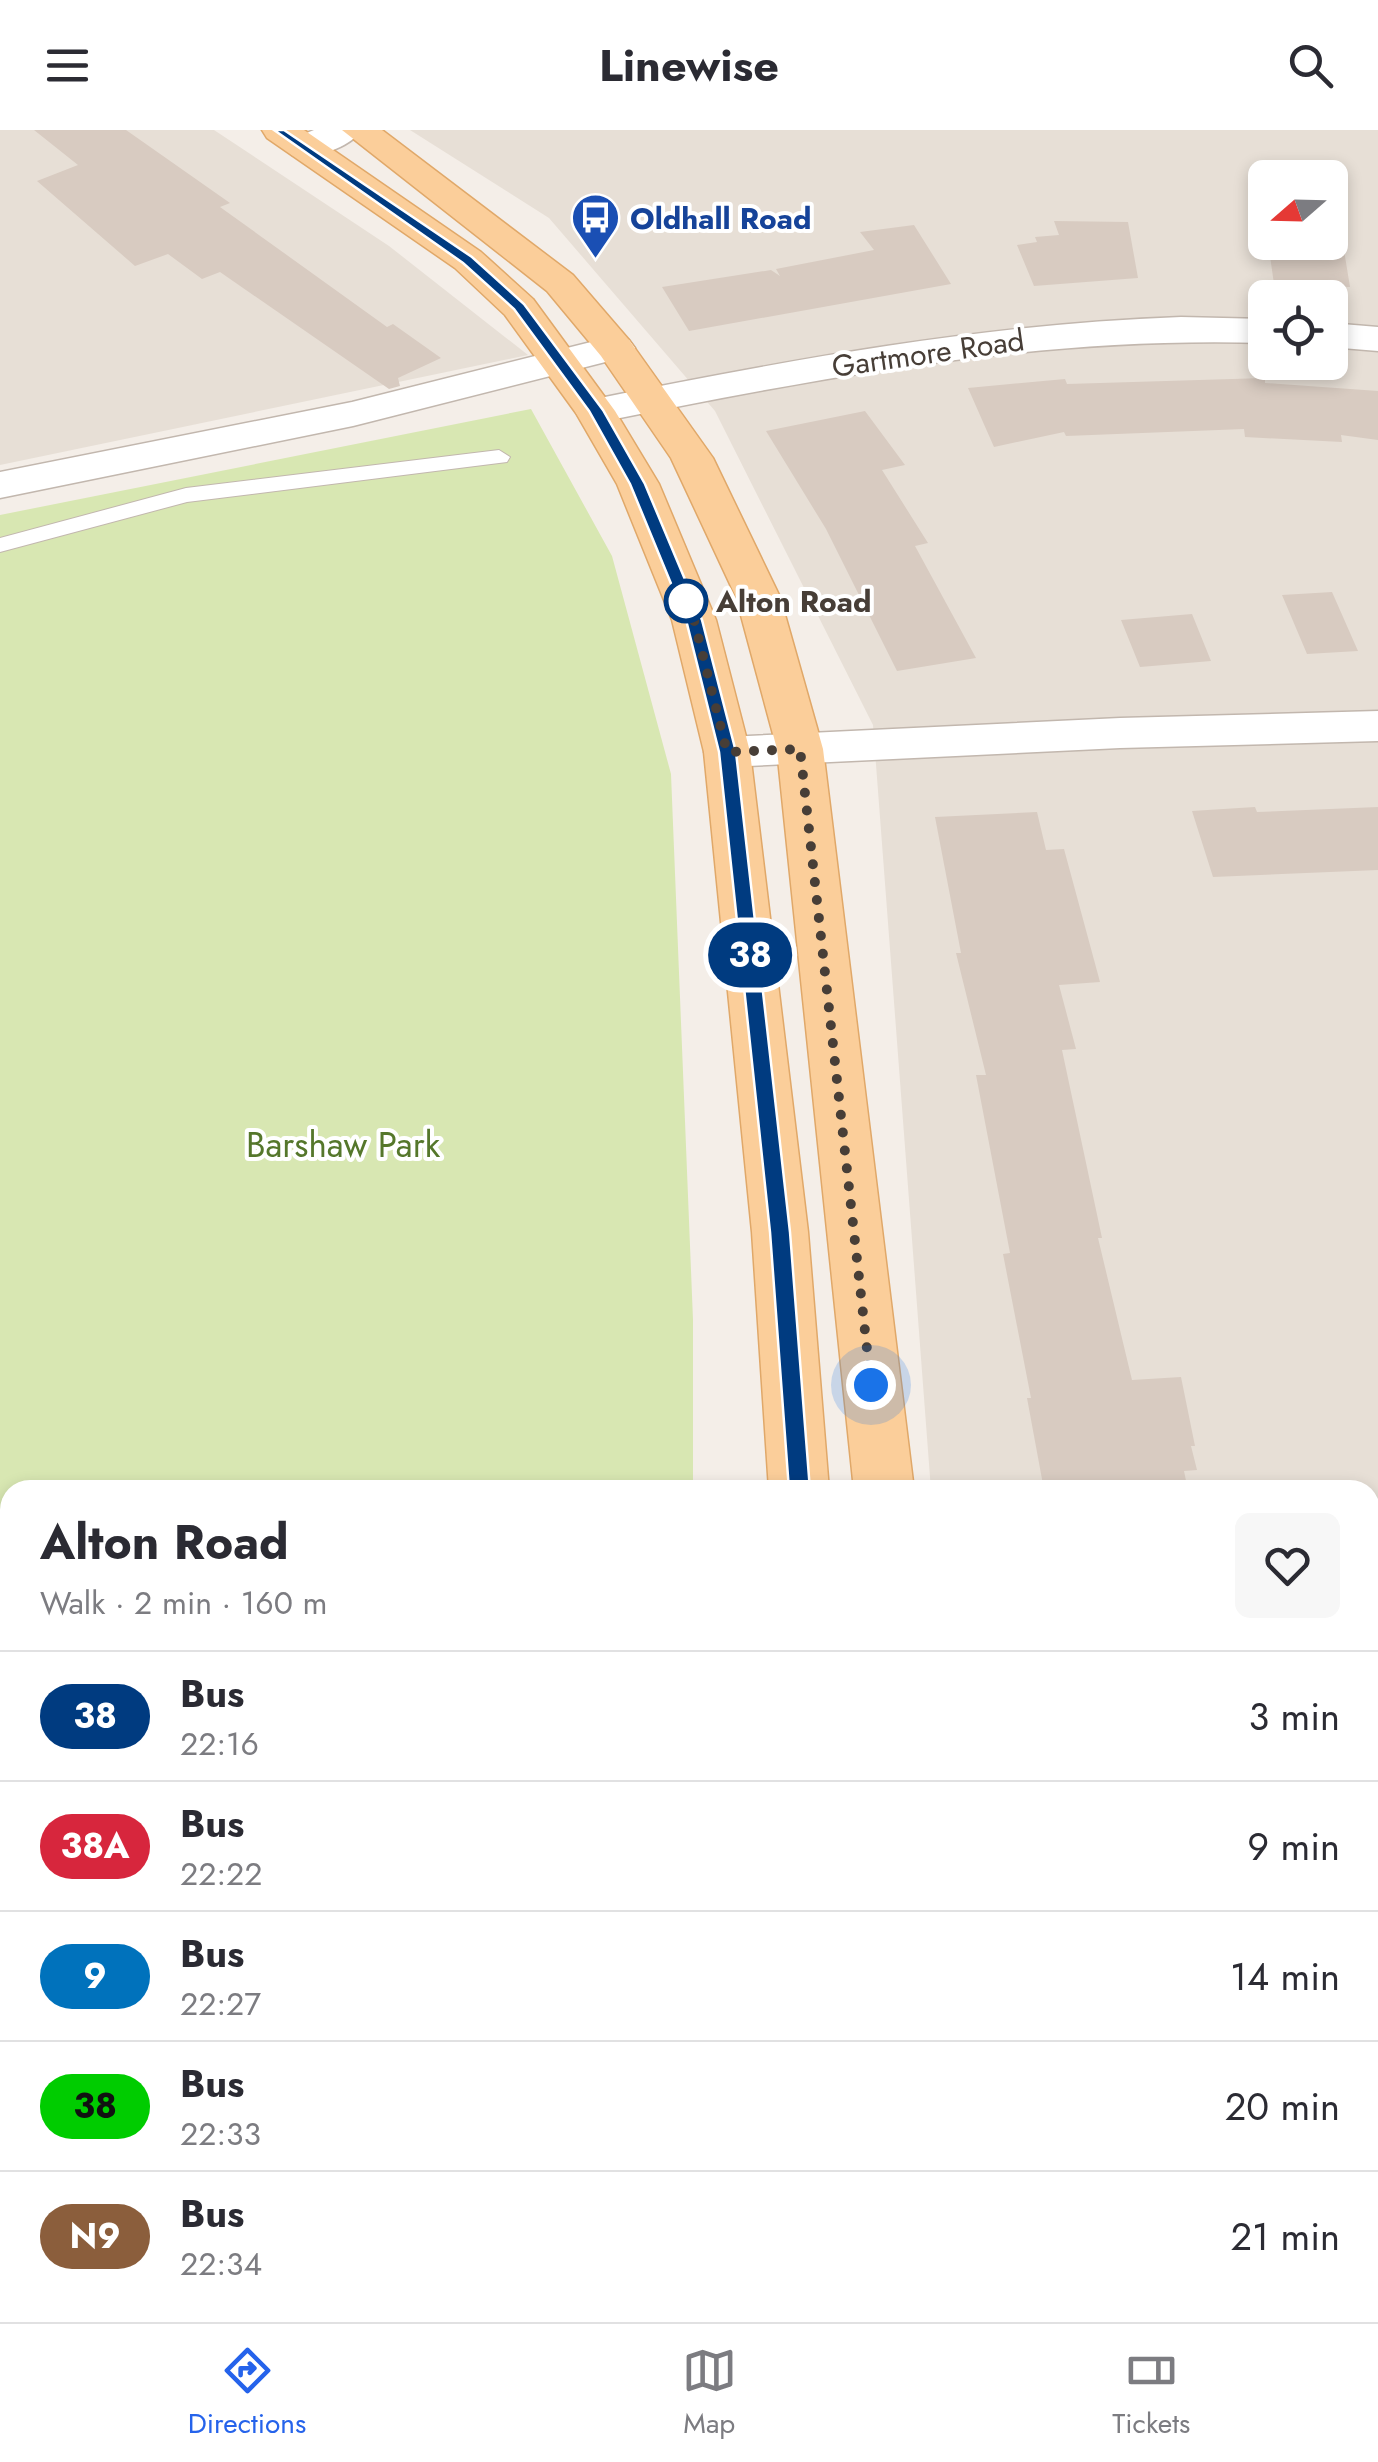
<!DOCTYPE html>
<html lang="en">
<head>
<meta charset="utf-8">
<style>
  :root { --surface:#fff; --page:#f7f7f7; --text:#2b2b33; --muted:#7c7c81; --line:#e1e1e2; --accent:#2563eb }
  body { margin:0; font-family:Jost,sans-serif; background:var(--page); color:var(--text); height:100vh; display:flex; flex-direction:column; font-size:38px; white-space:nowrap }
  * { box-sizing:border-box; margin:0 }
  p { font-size:32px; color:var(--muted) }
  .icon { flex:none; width:55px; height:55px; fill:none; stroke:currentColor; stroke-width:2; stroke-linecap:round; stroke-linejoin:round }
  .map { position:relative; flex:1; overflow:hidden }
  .drawer { position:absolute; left:0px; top:1350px; width:1380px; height:842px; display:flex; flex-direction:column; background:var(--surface); border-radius:30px 30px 0 0; box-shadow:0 5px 15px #0003 }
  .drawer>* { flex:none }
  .badge { padding:0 20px; border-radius:32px; font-size:35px; line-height:65px }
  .needle { width:65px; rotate:250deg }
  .fabs { position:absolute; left:1248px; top:30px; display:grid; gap:20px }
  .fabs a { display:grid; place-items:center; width:100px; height:100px; border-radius:15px; background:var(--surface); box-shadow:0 5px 15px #0003; font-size:50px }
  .you { position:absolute; width:50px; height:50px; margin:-25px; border:8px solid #fff; border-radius:50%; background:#1a73e8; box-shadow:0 0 0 15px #1a73e833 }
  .map>.badge { position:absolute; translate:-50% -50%; box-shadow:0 0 0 5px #fff }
  .round { display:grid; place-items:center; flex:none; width:105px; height:105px; border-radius:15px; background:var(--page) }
  .headline { display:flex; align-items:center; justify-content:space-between; height:170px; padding:0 40px }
  h1 { font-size:48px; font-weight:700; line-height:75px }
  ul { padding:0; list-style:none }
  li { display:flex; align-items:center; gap:30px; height:130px; padding:0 40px; border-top:2px solid var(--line) }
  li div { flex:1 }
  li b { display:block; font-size:38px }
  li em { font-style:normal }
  li .badge { min-width:110px; font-weight:700; text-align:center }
  header { display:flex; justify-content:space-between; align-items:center; height:130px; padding:0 40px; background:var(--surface); font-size:45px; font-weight:700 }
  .dock { display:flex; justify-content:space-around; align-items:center; height:140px; border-top:2px solid var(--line); background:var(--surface); font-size:28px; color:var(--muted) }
  .dock a { display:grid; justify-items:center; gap:5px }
  .dock .selected { color:var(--accent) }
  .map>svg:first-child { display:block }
</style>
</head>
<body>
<header><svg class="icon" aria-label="menu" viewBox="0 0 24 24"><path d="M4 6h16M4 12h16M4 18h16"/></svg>Linewise<svg class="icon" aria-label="search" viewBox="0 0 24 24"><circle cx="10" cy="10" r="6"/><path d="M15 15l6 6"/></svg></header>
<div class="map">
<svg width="1378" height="2192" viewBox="0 0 1378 2192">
  <rect width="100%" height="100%" fill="#f4eee8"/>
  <path fill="#e7dfd6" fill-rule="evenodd" d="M 0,0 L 214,0 L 389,116 L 528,225 L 0,335 Z
    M 410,0 L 1378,0 L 1378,2192 L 994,2192 L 993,2183 L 1370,2182 L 1370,1360 L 931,1360 L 873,595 L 715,281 L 549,88 ZM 1265,48 L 1330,48 L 1330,112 L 1265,112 ZM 1265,168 L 1330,168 L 1330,232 L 1265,232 Z"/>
  <path fill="#d8e7b2" d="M 531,279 L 612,426 L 671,644 L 693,1190 L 693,1360 L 10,1360 L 10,2182 L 692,2182 L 692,2192 L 0,2192 L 0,385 Z"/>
  <path fill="#d8cbc1" d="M 34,0 L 126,0 L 230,73 L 220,77 L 387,197 L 393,194 L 441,228 L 398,248 L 400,256 L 389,259 L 220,142 L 202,149 L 168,124 L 135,136 L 37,51 L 78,35 Z
    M 1054,91 L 1128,92 L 1138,148 L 1034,156 L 1017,115 L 1037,112 L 1035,107 L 1059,105 Z
    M 914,95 L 951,154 L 689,201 L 662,157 L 771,140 L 780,146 L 776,139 L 874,120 L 860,102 Z
    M 1330,107 L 1342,108 L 1350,157 L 1274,154 L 1268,112 L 1330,112 Z
    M 1265,248 L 1265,253 L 1378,261 L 1378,310 L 1341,305 L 1342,312 L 1245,307 L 1244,299 L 1066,306 L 1064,302 L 994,317 L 968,258 L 1065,249 L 1067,254 Z
    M 865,281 L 905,335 L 882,340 L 928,413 L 915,416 L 976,528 L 897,541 L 826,399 L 766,301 Z
    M 1332,462 L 1358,521 L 1307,524 L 1282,465 Z
    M 1192,484 L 1211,531 L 1140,537 L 1121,490 Z
    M 1255,677 L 1257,682 L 1378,677 L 1378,740 L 1213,747 L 1192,681 Z
    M 1037,682 L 1046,720 L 1064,719 L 1100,852 L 1059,855 L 1076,919 L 1062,920 L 1102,1108 L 1098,1108 L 1132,1250 L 1181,1247 L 1195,1316 L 1191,1316 L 1197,1340 L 1184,1341 L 1188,1360 L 1044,1360 L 1027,1268 L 1031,1268 L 1003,1124 L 1010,1123 L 976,945 L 986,945 L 956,823 L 961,823 L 935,687 Z"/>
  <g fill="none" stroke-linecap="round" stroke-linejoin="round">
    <defs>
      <path id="lane" d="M 499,320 L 510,327 L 507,332 L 187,372 L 0,422 L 0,408 L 186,358 Z"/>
      <path id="street" d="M 314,0 L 362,0 C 349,18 313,30 292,25 L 287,17 L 292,9 Z
        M 1181,187 L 1265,189 L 1265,213 C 1035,206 820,248 595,293 L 581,290 L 575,281 L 581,272 L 595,269 C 790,230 982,194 1181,187 Z
        M 1330,193 L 1378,197 L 1378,221 L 1330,217 Z
        M 615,206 L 629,210 L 635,218 L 629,226 L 353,296 L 0,368 L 0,342 L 352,272 Z
        M 1378,581 L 1378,611 L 1120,618 L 727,637 L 711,633 L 704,622 L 711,611 L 727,607 L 1120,588 Z"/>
      <path id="primary" d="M 262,0 L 304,0 L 481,122 L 533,169 L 615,281 L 659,354 L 716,490 L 750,622 L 808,1102 L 829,1360 L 769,1360 L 752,1102 L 704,622 L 672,490 L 617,354 L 576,283 L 505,185 L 455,138 L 267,8 Z
        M 342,0 L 382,0 L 573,145 L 629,210 L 713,328 L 780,467 L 823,619 L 914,1360 L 854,1360 L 777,619 L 736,467 L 671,328 L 601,226 L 547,161 Z
        M 802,2182 L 876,2182 L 876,2192 L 802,2192 Z
        M 909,2182 L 983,2182 L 984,2192 L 910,2192 Z"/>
    </defs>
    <use href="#lane" stroke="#c2b7ae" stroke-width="2"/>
    <use href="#street" stroke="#c2b7ae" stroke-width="3"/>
    <use href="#primary" stroke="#e0a869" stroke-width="3"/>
    <path stroke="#c0ad9c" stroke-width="8" stroke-dasharray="6 6" stroke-linecap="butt" d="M 0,1709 L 10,1713
      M 0,2046 L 10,2060
      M 80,2182 L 85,2192
      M 207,2192 L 208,2182"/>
    <use href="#lane" fill="#fff" fill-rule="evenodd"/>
    <use href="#street" fill="#fff" fill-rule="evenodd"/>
    <use href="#primary" fill="#fbce9a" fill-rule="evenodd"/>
  </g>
  <path fill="#003b80" stroke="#fff" stroke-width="2.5" d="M 274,0 L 284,0 L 472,127 L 524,174 L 603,280 L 645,354 L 702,490 L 736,622 L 790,1102 L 810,1360 L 807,1366 L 799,1369 L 789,1360 L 770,1102 L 719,622 L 686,490 L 630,354 L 589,281 L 514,179 L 463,133 Z"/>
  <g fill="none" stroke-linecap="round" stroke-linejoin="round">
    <path stroke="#473e37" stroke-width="10" stroke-dasharray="0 18" d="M 686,471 L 680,456 L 694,490 L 727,622 L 800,619 L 871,1255"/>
  </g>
  <defs>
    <symbol id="bus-pin" viewBox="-11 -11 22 30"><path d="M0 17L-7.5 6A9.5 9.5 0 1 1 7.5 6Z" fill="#1a4fb4" stroke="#fff"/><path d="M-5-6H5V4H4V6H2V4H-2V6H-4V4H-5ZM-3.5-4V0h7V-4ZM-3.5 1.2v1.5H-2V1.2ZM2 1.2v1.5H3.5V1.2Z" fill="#fff"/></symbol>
  </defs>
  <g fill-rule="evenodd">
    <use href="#bus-pin" x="568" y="60" width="55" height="75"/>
  </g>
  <circle fill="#fff" stroke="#003b80" stroke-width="5" cx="686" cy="471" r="20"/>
  <g text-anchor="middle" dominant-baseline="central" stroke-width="8" stroke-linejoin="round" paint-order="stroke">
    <g font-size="30" font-weight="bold" fill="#164399" stroke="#fff" text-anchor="start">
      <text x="630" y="88">Oldhall Road</text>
    </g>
    <g font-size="30" fill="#473e37" stroke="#fff">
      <text transform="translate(928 223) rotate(-8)">Gartmore Road</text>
    </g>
    <g font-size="30" font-weight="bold" fill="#473e37" stroke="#fff" text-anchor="start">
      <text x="716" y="471">Alton Road</text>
    </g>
    <g font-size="35" fill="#55772b" stroke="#fff">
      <text x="343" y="1015">Barshaw Park</text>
    </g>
  </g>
</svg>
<div class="fabs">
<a><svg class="needle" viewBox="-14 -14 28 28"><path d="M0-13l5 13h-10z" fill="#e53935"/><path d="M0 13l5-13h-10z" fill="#7c7c81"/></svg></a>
<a><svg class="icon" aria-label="locate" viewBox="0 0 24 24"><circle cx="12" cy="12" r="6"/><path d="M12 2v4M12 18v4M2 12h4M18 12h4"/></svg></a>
</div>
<div class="you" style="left:871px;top:1255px"></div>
<b class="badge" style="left:750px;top:825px;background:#003b80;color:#fff">38</b>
<section class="drawer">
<div class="headline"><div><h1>Alton Road</h1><p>Walk · 2 min · 160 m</p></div><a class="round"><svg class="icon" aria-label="heart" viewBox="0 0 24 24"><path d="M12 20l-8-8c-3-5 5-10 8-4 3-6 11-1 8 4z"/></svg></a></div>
<ul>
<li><span class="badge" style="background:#003b80;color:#fff">38</span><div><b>Bus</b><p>22:16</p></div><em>3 min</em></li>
<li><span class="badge" style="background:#d7263d;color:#fff">38A</span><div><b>Bus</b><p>22:22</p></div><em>9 min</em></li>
<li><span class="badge" style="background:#0072bc;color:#fff">9</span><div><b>Bus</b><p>22:27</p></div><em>14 min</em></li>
<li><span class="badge" style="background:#0c0;color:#111">38</span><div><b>Bus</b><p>22:33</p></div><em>20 min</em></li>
<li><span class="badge" style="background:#8b5e3c;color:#fff">N9</span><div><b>Bus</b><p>22:34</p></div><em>21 min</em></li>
</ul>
</section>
</div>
<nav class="dock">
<a class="selected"><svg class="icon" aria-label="directions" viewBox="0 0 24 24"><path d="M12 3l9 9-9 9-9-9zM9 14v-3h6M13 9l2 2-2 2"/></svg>Directions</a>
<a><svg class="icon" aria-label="map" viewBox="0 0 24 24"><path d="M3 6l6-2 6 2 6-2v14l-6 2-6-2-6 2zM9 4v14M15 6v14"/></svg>Map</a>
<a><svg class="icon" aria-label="tickets" viewBox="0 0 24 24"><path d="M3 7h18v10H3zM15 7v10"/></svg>Tickets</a>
</nav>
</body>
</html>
